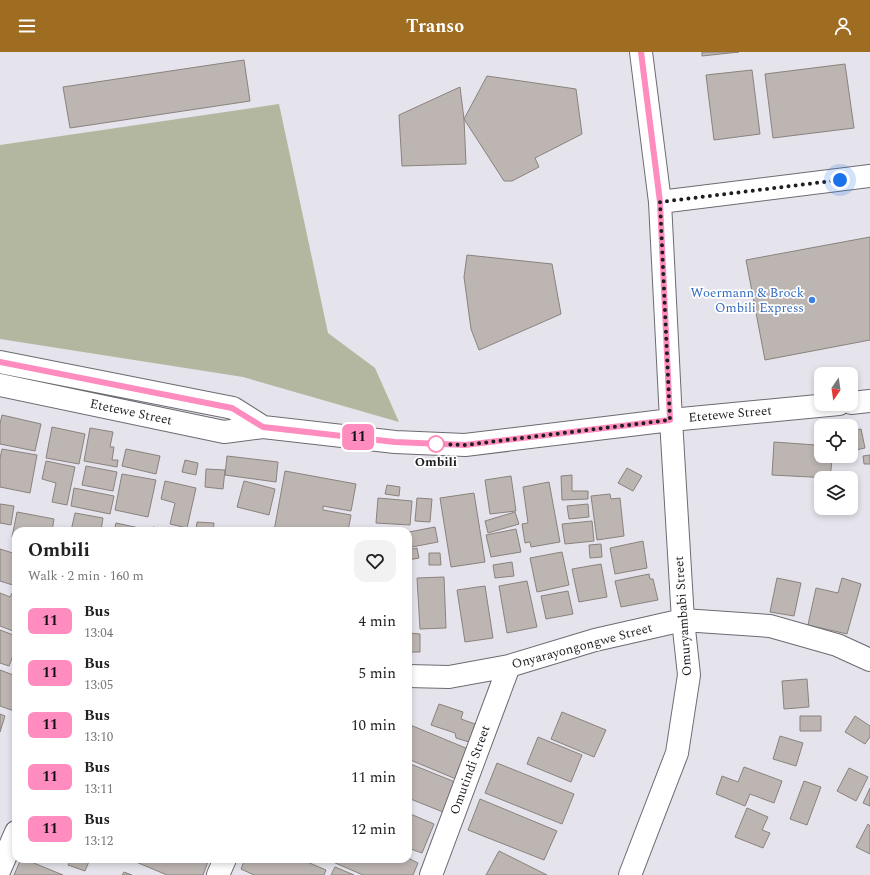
<!DOCTYPE html>
<html lang="en">
<head>
<meta charset="utf-8">
<style>
  :root { --surface:#fff; --page:#f2f2f2; --text:#222; --muted:#767676; --accent:#9f6d22 }
  body { margin:0; font-family:Spectral,serif; background:var(--page); color:var(--text); height:100vh; display:flex; flex-direction:column; font-size:15px; white-space:nowrap }
  * { box-sizing:border-box; margin:0 }
  p { font-size:13px; color:var(--muted) }
  .icon { flex:none; width:22px; height:22px; fill:none; stroke:currentColor; stroke-width:2; stroke-linecap:round; stroke-linejoin:round }
  .map { position:relative; flex:1; overflow:hidden }
  .drawer { position:absolute; left:12px; top:475px; width:400px; height:336px; display:flex; flex-direction:column; background:var(--surface); border-radius:12px; box-shadow:0 2px 6px #0003 }
  .drawer>* { flex:none }
  .badge { padding:0 8px; border-radius:6px; font-size:14px; line-height:26px }
  .needle { width:26px; rotate:193deg }
  .controls { position:absolute; left:814px; top:315px; display:grid; gap:8px }
  .controls a { display:grid; place-items:center; width:44px; height:44px; border-radius:8px; background:var(--surface); box-shadow:0 2px 6px #0003; font-size:20px }
  .you { position:absolute; width:20px; height:20px; margin:-10px; border:3px solid #fff; border-radius:50%; background:#1a73e8; box-shadow:0 0 0 6px #1a73e833 }
  .map>.badge { position:absolute; translate:-50% -50%; box-shadow:0 0 0 2px #fff }
  .round { display:grid; place-items:center; flex:none; width:42px; height:42px; border-radius:12px; background:var(--page) }
  .overview { display:flex; align-items:center; justify-content:space-between; height:68px; padding:0 16px }
  h1 { font-size:19px; font-weight:700; line-height:30px }
  ul { padding:0; list-style:none }
  li { display:flex; align-items:center; gap:12px; height:52px; padding:0 16px }
  li div { flex:1 }
  li b { display:block; font-size:15px }
  li em { font-style:normal }
  li .badge { min-width:44px; font-weight:700; text-align:center }
  header { display:flex; justify-content:space-between; align-items:center; height:52px; padding:0 16px; background:var(--accent); color:#fff; font-size:18px; font-weight:700 }
  .map>svg:first-child { display:block }
</style>
</head>
<body>
<header><svg class="icon" aria-label="menu" viewBox="0 0 24 24"><path d="M4 6h16M4 12h16M4 18h16"/></svg>Transo<svg class="icon" aria-label="person" viewBox="0 0 24 24"><circle cx="12" cy="8" r="4"/><path d="M4 21q1-7 8-7t8 7"/></svg></header>
<div class="map">
<svg width="870" height="823" viewBox="0 0 870 823">
  <rect width="100%" height="100%" fill="#e5e3eb"/>
  <path fill="#b4b79f" d="M 279,52 L 328,281 L 375,316 L 399,370 L 243,325 L 0,287 L 0,93 Z"/>
  <path fill="#bdb5b2" stroke="#89827e" d="M 702,0 L 739,0 L 702,4 Z
    M 244,8 L 250,49 L 70,76 L 63,35 Z
    M 845,12 L 854,76 L 773,86 L 765,22 Z
    M 752,18 L 760,82 L 714,88 L 706,23 Z
    M 487,24 L 576,37 L 582,82 L 535,106 L 539,115 L 512,129 L 504,129 L 464,67 Z
    M 460,35 L 464,67 L 466,112 L 402,114 L 399,63 Z
    M 870,185 L 870,288 L 765,308 L 746,208 Z
    M 467,203 L 552,212 L 561,262 L 479,298 L 471,277 L 464,225 Z
    M 2,363 L 41,372 L 35,399 L 0,392 L 0,372 Z
    M 52,375 L 85,382 L 79,412 L 46,406 Z
    M 90,376 L 113,380 L 110,395 L 114,395 L 112,408 L 118,408 L 117,415 L 84,409 Z
    M 861,377 L 865,396 L 851,399 L 851,379 Z
    M 774,390 L 816,393 L 815,407 L 832,408 L 830,426 L 772,423 Z
    M 2,397 L 37,403 L 30,441 L 0,435 L 0,406 Z
    M 126,397 L 160,404 L 156,422 L 122,414 Z
    M 870,403 L 870,412 L 864,412 L 863,404 Z
    M 227,404 L 278,410 L 276,430 L 225,423 Z
    M 185,408 L 198,411 L 196,423 L 182,420 Z
    M 46,409 L 75,415 L 67,453 L 52,450 L 56,431 L 42,427 Z
    M 86,414 L 117,420 L 113,439 L 82,433 Z
    M 627,416 L 642,424 L 633,439 L 618,431 Z
    M 206,417 L 225,418 L 223,437 L 205,435 Z
    M 285,419 L 356,432 L 351,459 L 323,454 L 323,458 L 351,463 L 348,479 L 326,479 L 314,477 L 314,479 L 274,479 Z
    M 122,422 L 156,428 L 148,465 L 115,458 Z
    M 572,423 L 572,439 L 588,439 L 588,447 L 562,448 L 561,424 Z
    M 511,424 L 516,459 L 490,462 L 485,428 Z
    M 165,429 L 196,436 L 187,476 L 170,472 L 175,451 L 161,447 Z
    M 244,429 L 275,437 L 269,463 L 237,455 Z
    M 549,430 L 560,490 L 531,495 L 530,490 L 525,491 L 522,472 L 528,471 L 523,435 Z
    M 387,433 L 400,435 L 399,444 L 385,442 Z
    M 74,436 L 114,444 L 110,462 L 71,454 Z
    M 474,441 L 485,510 L 451,515 L 440,446 Z
    M 610,442 L 611,447 L 620,446 L 624,484 L 597,488 L 591,444 Z
    M 378,446 L 412,449 L 410,473 L 376,471 Z
    M 417,446 L 432,447 L 430,470 L 415,469 Z
    M 0,452 L 14,454 L 11,473 L 0,471 Z
    M 588,452 L 589,465 L 569,467 L 567,454 Z
    M 17,460 L 54,467 L 52,479 L 16,479 L 16,486 L 12,485 Z
    M 515,460 L 519,472 L 488,481 L 485,469 Z
    M 75,461 L 103,466 L 101,478 L 108,479 L 71,479 Z
    M 592,469 L 594,489 L 565,492 L 562,472 Z
    M 197,470 L 214,471 L 213,479 L 196,479 Z
    M 116,471 L 149,478 L 149,479 L 114,479 Z
    M 153,475 L 167,478 L 167,479 L 152,479 Z
    M 435,475 L 438,490 L 412,495 L 409,480 Z
    M 516,477 L 521,500 L 491,505 L 486,483 Z
    M 643,489 L 647,516 L 615,522 L 610,496 Z
    M 601,492 L 602,505 L 590,506 L 589,493 Z
    M 417,496 L 419,506 L 408,508 L 408,498 Z
    M 0,497 L 16,502 L 16,534 L 0,529 Z
    M 562,500 L 569,533 L 537,540 L 530,506 Z
    M 429,501 L 440,501 L 441,513 L 429,513 Z
    M 512,510 L 514,524 L 495,526 L 493,513 Z
    M 601,512 L 607,545 L 579,550 L 572,517 Z
    M 649,522 L 650,527 L 653,527 L 658,548 L 621,555 L 615,529 Z
    M 444,525 L 446,576 L 420,577 L 417,526 Z
    M 777,526 L 801,531 L 794,564 L 770,560 Z
    M 842,526 L 861,532 L 847,582 L 808,573 L 816,536 L 838,541 Z
    M 527,529 L 537,575 L 507,581 L 499,534 Z
    M 485,534 L 493,586 L 465,590 L 457,538 Z
    M 568,539 L 573,562 L 546,567 L 541,544 Z
    M 0,541 L 10,545 L 12,541 L 16,543 L 16,580 L 0,574 Z
    M 0,578 L 16,584 L 16,596 L 9,614 L 0,611 Z
    M 408,581 L 420,582 L 420,600 L 408,600 Z
    M 0,618 L 16,624 L 16,652 L 14,659 L 0,654 Z
    M 807,627 L 809,655 L 784,657 L 782,629 Z
    M 439,652 L 463,660 L 461,667 L 475,672 L 469,690 L 456,686 L 455,681 L 431,673 Z
    M 562,660 L 606,678 L 594,705 L 551,687 Z
    M 0,662 L 5,664 L 0,680 Z
    M 800,664 L 821,664 L 821,679 L 800,679 Z
    M 855,664 L 870,674 L 870,685 L 865,692 L 845,680 Z
    M 408,672 L 468,697 L 456,727 L 408,707 Z
    M 780,684 L 803,691 L 796,714 L 773,707 Z
    M 538,685 L 582,703 L 571,730 L 527,712 Z
    M 408,711 L 455,730 L 443,760 L 408,746 Z
    M 497,711 L 574,742 L 562,772 L 485,741 Z
    M 744,715 L 782,729 L 774,751 L 750,742 L 745,754 L 716,742 L 722,724 L 738,730 Z
    M 849,716 L 868,725 L 856,749 L 837,739 Z
    M 804,729 L 821,735 L 807,773 L 790,767 Z
    M 870,736 L 870,754 L 863,751 Z
    M 480,747 L 557,779 L 544,808 L 468,778 Z
    M 747,756 L 768,765 L 762,778 L 770,781 L 763,796 L 735,785 Z
    M 408,761 L 434,772 L 422,801 L 408,796 Z
    M 868,772 L 870,774 L 870,802 L 856,795 Z
    M 499,799 L 547,823 L 486,823 Z
    M 408,806 L 418,811 L 413,823 L 363,823 L 333,810 L 334,807 Z
    M 21,807 L 24,807 L 63,823 L 14,823 Z
    M 71,807 L 90,807 L 85,819 L 68,813 Z
    M 129,807 L 209,807 L 203,823 L 167,823 Z
    M 245,807 L 300,807 L 326,818 L 324,823 L 254,823 L 241,817 Z
    M 335,815 L 354,823 L 331,823 Z
    M 124,820 L 132,823 L 122,823 Z"/>
  <g fill="none" stroke-linecap="round" stroke-linejoin="round">
    <defs>
      <path id="minor" d="M 660,150 L 870,124
        M 0,310 L 233,356 L 263,375
        M 0,333 L 224,380 L 263,375 L 395,390 L 465,393 L 671,368 L 839,352
        M 851,351 L 870,349
        M 408,624 L 449,625 L 509,614 L 595,588 L 683,568 L 770,574 L 837,593 L 870,608
        M 0,817 L 16,780
        M 218,823 L 225,807
        M 431,823 L 509,614
        M 630,823 L 677,701 L 689,623 L 683,568 L 671,368 L 660,150 L 641,0"/>
    </defs>
    <use href="#minor" stroke="#6d6b72" stroke-width="24"/>
    <use href="#minor" stroke="#fff" stroke-width="22"/>
  </g>
  <g fill="none" stroke-linecap="round" stroke-linejoin="round">
    <defs>
      <path id="line" d="M 0,310 L 232,356 L 263,375 L 395,390 L 465,393 L 670,368 L 660,150 L 641,0"/>
    </defs>
    <use href="#line" stroke="#fff" stroke-width="9"/>
    <use href="#line" stroke="#ff8cbe" stroke-width="6"/>
    <path stroke="#1f1e21" stroke-width="4" stroke-dasharray="0 7.2" d="M 436,392 L 465,393 L 670,368 L 660,150 L 840,128"/>
  </g>
  <circle fill="#3f7fe0" stroke="#fff" stroke-width="1.5" cx="812" cy="248" r="4"/>
  <circle fill="#fff" stroke="#ff8cbe" stroke-width="2" cx="436" cy="392" r="8"/>
  <g text-anchor="middle" dominant-baseline="central" stroke-width="3.5" stroke-linejoin="round" paint-order="stroke">
    <g font-size="13" fill="#366cbe" stroke="#fff" text-anchor="end">
      <text x="804" y="241">Woermann &amp; Brock<tspan x="804" dy="15">Ombili Express</tspan></text>
    </g>
    <g font-size="13" fill="#1f1e21" stroke="#fff">
      <text transform="translate(131 360) rotate(12)">Etetewe Street</text>
      <text transform="translate(730 362) rotate(-5)">Etetewe Street</text>
      <text transform="translate(683 564) rotate(-94)">Omuryambabi Street</text>
      <text transform="translate(582 594) rotate(-15)">Onyarayongongwe Street</text>
      <text transform="translate(470 718) rotate(-70)">Omutindi Street</text>
    </g>
    <g font-size="13" font-weight="bold" fill="#1f1e21" stroke="#fff">
      <text x="436" y="410">Ombili</text>
    </g>
  </g>
</svg>
<div class="controls">
<a><svg class="needle" viewBox="-14 -14 28 28"><path d="M0-13l5 13h-10z" fill="#e53935"/><path d="M0 13l5-13h-10z" fill="#767676"/></svg></a>
<a><svg class="icon" aria-label="locate" viewBox="0 0 24 24"><circle cx="12" cy="12" r="6"/><path d="M12 2v4M12 18v4M2 12h4M18 12h4"/></svg></a>
<a><svg class="icon" aria-label="layers" viewBox="0 0 24 24"><path d="M12 4l9 5-9 5-9-5zM3 14l9 5 9-5"/></svg></a>
</div>
<div class="you" style="left:840px;top:128px"></div>
<b class="badge" style="left:358px;top:385px;background:#ff8cbe;color:#111">11</b>
<section class="drawer">
<div class="overview"><div><h1>Ombili</h1><p>Walk · 2 min · 160 m</p></div><a class="round"><svg class="icon" aria-label="heart" viewBox="0 0 24 24"><path d="M12 20l-8-8c-3-5 5-10 8-4 3-6 11-1 8 4z"/></svg></a></div>
<ul>
<li><span class="badge" style="background:#ff8cbe;color:#111">11</span><div><b>Bus</b><p>13:04</p></div><em>4 min</em></li>
<li><span class="badge" style="background:#ff8cbe;color:#111">11</span><div><b>Bus</b><p>13:05</p></div><em>5 min</em></li>
<li><span class="badge" style="background:#ff8cbe;color:#111">11</span><div><b>Bus</b><p>13:10</p></div><em>10 min</em></li>
<li><span class="badge" style="background:#ff8cbe;color:#111">11</span><div><b>Bus</b><p>13:11</p></div><em>11 min</em></li>
<li><span class="badge" style="background:#ff8cbe;color:#111">11</span><div><b>Bus</b><p>13:12</p></div><em>12 min</em></li>
</ul>
</section>
</div>
</body>
</html>
